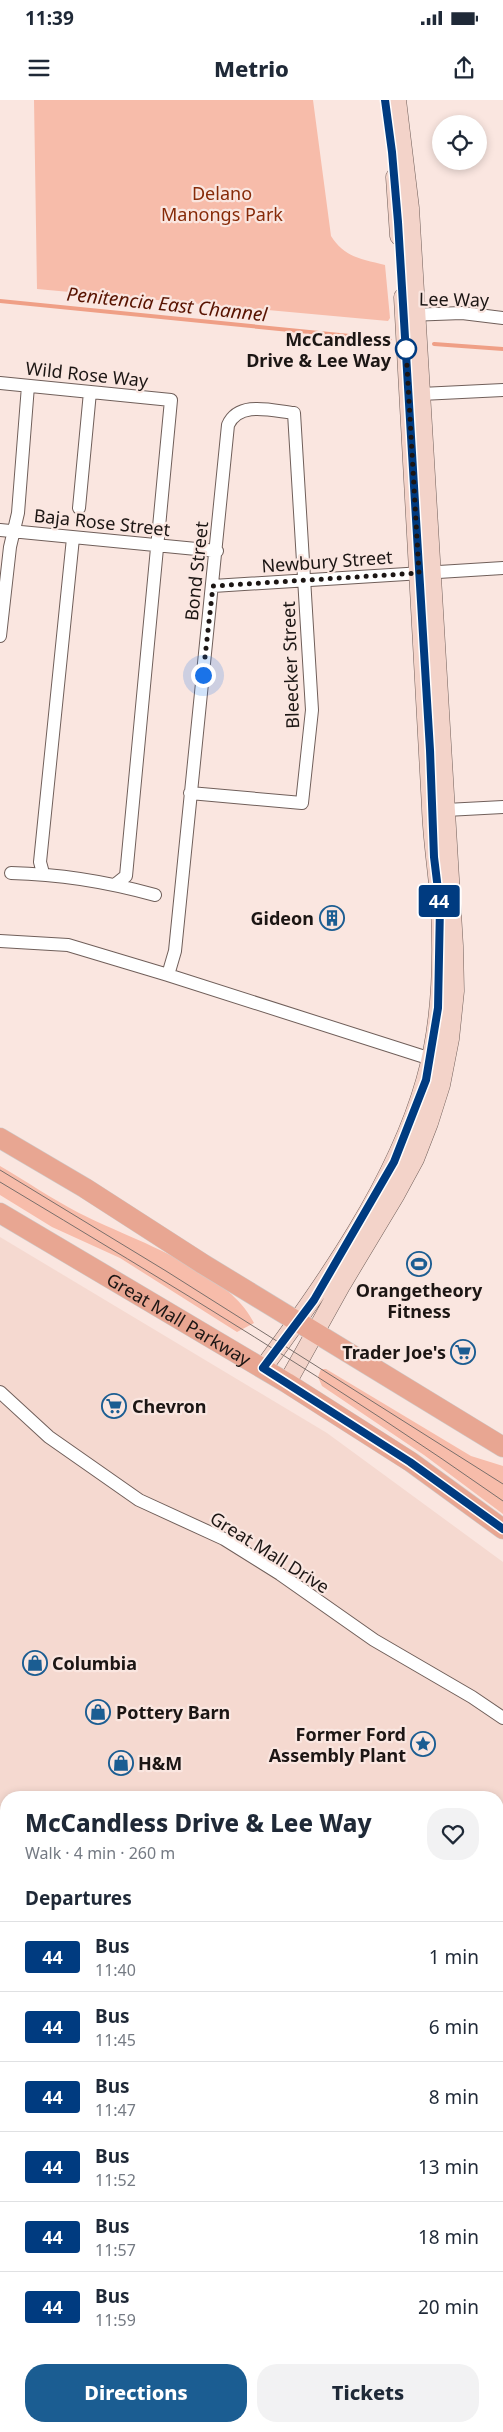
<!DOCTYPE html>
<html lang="en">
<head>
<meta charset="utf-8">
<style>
  :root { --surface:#fff; --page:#f2f2f3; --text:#1f2937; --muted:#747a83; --line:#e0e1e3; --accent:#1b5d92 }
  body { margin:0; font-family:"Noto Sans",sans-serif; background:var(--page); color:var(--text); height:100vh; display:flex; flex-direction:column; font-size:19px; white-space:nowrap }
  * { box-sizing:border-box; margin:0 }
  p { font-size:16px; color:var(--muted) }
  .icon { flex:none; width:28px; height:28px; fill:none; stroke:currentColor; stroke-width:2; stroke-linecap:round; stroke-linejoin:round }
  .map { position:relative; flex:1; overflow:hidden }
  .side { position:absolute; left:0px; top:1691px; width:504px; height:641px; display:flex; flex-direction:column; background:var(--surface); border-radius:20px 20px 0 0; box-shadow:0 2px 8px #0003 }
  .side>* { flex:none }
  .badge { padding:0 10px; border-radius:4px; font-size:18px; line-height:32px }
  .fabs { position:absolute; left:432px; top:15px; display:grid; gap:10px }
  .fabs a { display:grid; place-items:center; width:55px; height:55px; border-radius:50%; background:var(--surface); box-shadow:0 2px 8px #0003; font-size:25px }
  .you { position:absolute; width:25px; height:25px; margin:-12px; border:4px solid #fff; border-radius:50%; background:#1a73e8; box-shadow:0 0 0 8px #1a73e833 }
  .map>.badge { position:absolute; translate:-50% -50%; box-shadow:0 0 0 2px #fff }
  h2 { padding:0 25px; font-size:19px; line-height:45px }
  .round { display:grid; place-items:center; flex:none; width:52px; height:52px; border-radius:20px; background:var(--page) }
  .overview { display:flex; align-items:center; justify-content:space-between; height:85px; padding:0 25px }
  h1 { font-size:24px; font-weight:800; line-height:38px }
  .cta { display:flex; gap:10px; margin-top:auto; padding:10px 25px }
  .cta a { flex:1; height:58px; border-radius:20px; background:var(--accent); color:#fff; font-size:20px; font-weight:800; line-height:58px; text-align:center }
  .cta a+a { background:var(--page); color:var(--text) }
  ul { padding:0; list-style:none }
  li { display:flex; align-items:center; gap:15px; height:70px; padding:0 25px; border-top:1px solid var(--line) }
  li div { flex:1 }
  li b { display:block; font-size:19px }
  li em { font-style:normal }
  li .badge { min-width:55px; font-weight:700; text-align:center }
  .status { display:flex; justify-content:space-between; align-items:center; height:35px; padding:0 25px; background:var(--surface); direction:ltr }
  .status svg { height:14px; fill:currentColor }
  header { display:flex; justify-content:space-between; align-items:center; height:65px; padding:0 25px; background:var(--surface); font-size:22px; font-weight:800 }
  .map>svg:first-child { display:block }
</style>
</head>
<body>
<div class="status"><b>11:39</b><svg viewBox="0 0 49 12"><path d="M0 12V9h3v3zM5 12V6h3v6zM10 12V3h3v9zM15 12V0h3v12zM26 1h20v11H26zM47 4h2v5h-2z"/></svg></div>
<header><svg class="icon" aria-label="menu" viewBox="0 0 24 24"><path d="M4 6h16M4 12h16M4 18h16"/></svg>Metrio<svg class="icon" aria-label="share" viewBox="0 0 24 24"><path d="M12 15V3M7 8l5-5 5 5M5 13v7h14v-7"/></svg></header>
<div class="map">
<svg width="503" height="2332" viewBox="0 0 503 2332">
  <rect width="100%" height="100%" fill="#fae6e0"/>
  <path fill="#f5d9d0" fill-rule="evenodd" d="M 0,1137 L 327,1333 L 503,1462 L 503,2332 L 0,2332 ZM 6,1698 L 498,1698 L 498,2326 L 6,2326 Z"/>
  <path fill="#f7bcaa" d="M 34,0 L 313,0 L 331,136 C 345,158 362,159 385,165 L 390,218 L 388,221 L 37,189 Z
    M 0,1066 C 26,1081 52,1099 79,1113 C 130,1139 228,1170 254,1223 L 237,1232 L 120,1158 L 52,1127 L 0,1095 Z
    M 321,1269 L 326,1269 L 471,1356 L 503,1366 L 503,1414 L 424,1355 L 322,1286 L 318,1277 Z"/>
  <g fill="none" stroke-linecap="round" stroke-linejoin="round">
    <path stroke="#ef9f86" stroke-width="4" d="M 0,201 L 390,240
      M 434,244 L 503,249"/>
    <defs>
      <path id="minor" d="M 408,215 L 462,213 L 503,218
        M 0,283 L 171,300 L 126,776 L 116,784
        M 421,294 L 503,290
        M 79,408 L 90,292
        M 0,430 L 217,451
        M 213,486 L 503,468
        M 0,536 L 10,447 L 18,413 L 28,286
        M 446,710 L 503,707
        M 11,773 C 60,774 108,782 155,795
        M 43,773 L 40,762 L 73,438
        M 0,841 L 68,845 L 168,875 L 175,851 L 228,325 C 239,300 273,311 294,313 L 312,610 L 302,703 L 190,693
        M 168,875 L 431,959
        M 0,1292 L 49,1337 L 139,1400 L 224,1439 L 280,1474 L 374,1540 L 472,1597 L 503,1618"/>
      <path id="secondary" d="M 395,77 L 399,136
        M 263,1268 C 325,1184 396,1083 425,981 C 441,926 443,866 440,808 C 438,775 432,741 431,708 C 423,537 413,367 403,197
        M 287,1283 L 342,1184 L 396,1094 L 415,1059 L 429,1023 L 441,985 L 450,939 L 455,891 L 454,846 L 410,108 L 397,0"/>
      <g id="primary">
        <path d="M 0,1038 L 85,1088 L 203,1164 L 503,1347"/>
        <path id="s1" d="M 0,1113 L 287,1283 L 411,1362 L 503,1429"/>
      </g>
    </defs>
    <use href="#minor" stroke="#705f5a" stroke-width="14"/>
    <use href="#secondary" stroke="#705f5a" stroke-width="19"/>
    <use href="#primary" stroke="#cdcccb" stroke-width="21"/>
    <use href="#minor" stroke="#fff" stroke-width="12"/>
    <use href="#secondary" stroke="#f3d3c9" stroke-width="18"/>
    <use href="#primary" stroke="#e8a692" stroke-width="20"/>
    <path stroke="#7a6f6b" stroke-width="1" d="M 0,1070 L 166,1171 L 503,1384
      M 0,1082 C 170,1184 341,1287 503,1401"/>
  </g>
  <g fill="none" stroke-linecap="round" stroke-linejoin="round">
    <defs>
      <path id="line" d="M 385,0 L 392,52 L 398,122 L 430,650 L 434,757 L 440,806 L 438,908 L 426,980 L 394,1062 L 314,1200 L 263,1268 L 410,1362 L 503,1429"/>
    </defs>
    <use href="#line" stroke="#fff" stroke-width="11"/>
    <use href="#line" stroke="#003b80" stroke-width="8"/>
    <path stroke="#1c1614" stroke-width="5" stroke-dasharray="0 9" d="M 203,575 L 213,486 L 419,473 L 406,249"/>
  </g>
  <defs>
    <symbol id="building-ring" viewBox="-11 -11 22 22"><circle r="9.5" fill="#fae6e0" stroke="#1b5d92" stroke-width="1.5"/><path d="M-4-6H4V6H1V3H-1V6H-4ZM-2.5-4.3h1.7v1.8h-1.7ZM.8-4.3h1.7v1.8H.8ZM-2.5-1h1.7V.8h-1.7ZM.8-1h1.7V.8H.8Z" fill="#1b5d92"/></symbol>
    <symbol id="stadium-ring" viewBox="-11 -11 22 22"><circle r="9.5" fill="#fae6e0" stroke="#1b5d92" stroke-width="1.5"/><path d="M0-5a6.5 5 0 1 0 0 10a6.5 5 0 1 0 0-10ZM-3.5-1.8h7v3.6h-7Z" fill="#1b5d92"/></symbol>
    <symbol id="supermarket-ring" viewBox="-11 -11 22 22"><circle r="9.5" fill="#fae6e0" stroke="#1b5d92" stroke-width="1.5"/><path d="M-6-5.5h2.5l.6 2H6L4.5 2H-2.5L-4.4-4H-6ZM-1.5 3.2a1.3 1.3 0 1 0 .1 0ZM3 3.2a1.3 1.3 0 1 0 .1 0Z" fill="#1b5d92"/></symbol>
    <symbol id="shop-ring" viewBox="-11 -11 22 22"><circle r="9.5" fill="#fae6e0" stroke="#1b5d92" stroke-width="1.5"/><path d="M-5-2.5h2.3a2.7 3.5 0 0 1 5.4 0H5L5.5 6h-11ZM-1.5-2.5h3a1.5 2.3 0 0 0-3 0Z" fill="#1b5d92"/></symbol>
    <symbol id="sight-ring" viewBox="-11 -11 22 22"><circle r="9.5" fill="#fae6e0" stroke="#1b5d92" stroke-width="1.5"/><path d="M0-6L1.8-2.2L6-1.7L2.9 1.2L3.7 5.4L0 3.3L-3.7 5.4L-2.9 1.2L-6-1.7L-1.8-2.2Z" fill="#1b5d92"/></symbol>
  </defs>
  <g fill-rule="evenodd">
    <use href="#building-ring" x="318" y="804" width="28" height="28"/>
    <use href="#stadium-ring" x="405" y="1150" width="28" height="28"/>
    <use href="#supermarket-ring" x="449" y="1238" width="28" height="28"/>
    <use href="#supermarket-ring" x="100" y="1292" width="28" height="28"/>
    <use href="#shop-ring" x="21" y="1549" width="28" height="28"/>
    <use href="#shop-ring" x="84" y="1598" width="28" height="28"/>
    <use href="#sight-ring" x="409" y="1630" width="28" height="28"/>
    <use href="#shop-ring" x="107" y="1649" width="28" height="28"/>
  </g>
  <circle fill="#fff" stroke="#003b80" stroke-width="2.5" cx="406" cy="249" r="10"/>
  <g text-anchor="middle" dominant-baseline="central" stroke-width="4.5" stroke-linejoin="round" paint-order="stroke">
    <g font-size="18" fill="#862a08" stroke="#fae6e0">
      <text x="222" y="93">Delano<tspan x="222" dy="21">Manongs Park</tspan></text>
    </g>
    <g font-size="18" fill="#1c1614" stroke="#fae6e0">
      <text transform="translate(454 199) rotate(1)">Lee Way</text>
      <text transform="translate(87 274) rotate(6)">Wild Rose Way</text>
      <text transform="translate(102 422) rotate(6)">Baja Rose Street</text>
      <text transform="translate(327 461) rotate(-4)">Newbury Street</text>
      <text transform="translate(196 471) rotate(-84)">Bond Street</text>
      <text transform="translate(290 565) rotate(-92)">Bleecker Street</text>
      <text stroke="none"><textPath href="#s1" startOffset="208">Great Mall Parkway</textPath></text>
      <text transform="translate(270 1452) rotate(32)">Great Mall Drive</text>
    </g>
    <g font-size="18" font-weight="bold" fill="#1c1614" stroke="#fae6e0" text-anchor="end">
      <text x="391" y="239">McCandless<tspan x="391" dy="21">Drive &amp; Lee Way</tspan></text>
    </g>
    <g font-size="18" font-weight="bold" fill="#1c1614" stroke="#fae6e0" text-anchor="start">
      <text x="314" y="818" text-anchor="end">Gideon</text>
      <text x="419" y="1190" text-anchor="middle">Orangetheory<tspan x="419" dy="21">Fitness</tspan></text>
      <text x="446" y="1252" text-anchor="end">Trader Joe's</text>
      <text x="132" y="1306">Chevron</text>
      <text x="52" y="1563">Columbia</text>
      <text x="116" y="1612">Pottery Barn</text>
      <text x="406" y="1634" text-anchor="end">Former Ford<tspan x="406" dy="21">Assembly Plant</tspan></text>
      <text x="138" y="1663">H&amp;M</text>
    </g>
    <g font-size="19" font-style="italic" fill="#581300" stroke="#fae6e0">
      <text transform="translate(167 204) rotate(6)">Penitencia East Channel</text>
    </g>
  </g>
</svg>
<div class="fabs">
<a><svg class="icon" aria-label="locate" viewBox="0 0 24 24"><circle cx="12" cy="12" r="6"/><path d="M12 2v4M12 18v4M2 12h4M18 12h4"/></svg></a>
</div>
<div class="you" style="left:203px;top:575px"></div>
<b class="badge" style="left:439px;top:801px;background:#003b80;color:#fff">44</b>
<section class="side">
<div class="overview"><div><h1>McCandless Drive &amp; Lee Way</h1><p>Walk · 4 min · 260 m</p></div><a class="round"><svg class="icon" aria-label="heart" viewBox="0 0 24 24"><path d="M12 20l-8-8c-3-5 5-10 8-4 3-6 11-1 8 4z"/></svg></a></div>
<h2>Departures</h2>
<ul>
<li><span class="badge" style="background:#003b80;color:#fff">44</span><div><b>Bus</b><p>11:40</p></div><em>1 min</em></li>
<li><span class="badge" style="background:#003b80;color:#fff">44</span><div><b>Bus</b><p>11:45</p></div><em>6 min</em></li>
<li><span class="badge" style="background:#003b80;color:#fff">44</span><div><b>Bus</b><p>11:47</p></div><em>8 min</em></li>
<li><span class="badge" style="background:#003b80;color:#fff">44</span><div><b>Bus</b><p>11:52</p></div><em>13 min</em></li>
<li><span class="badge" style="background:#003b80;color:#fff">44</span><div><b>Bus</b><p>11:57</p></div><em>18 min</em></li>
<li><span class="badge" style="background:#003b80;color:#fff">44</span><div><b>Bus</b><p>11:59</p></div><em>20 min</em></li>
</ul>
<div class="cta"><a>Directions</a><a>Tickets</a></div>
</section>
</div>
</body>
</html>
